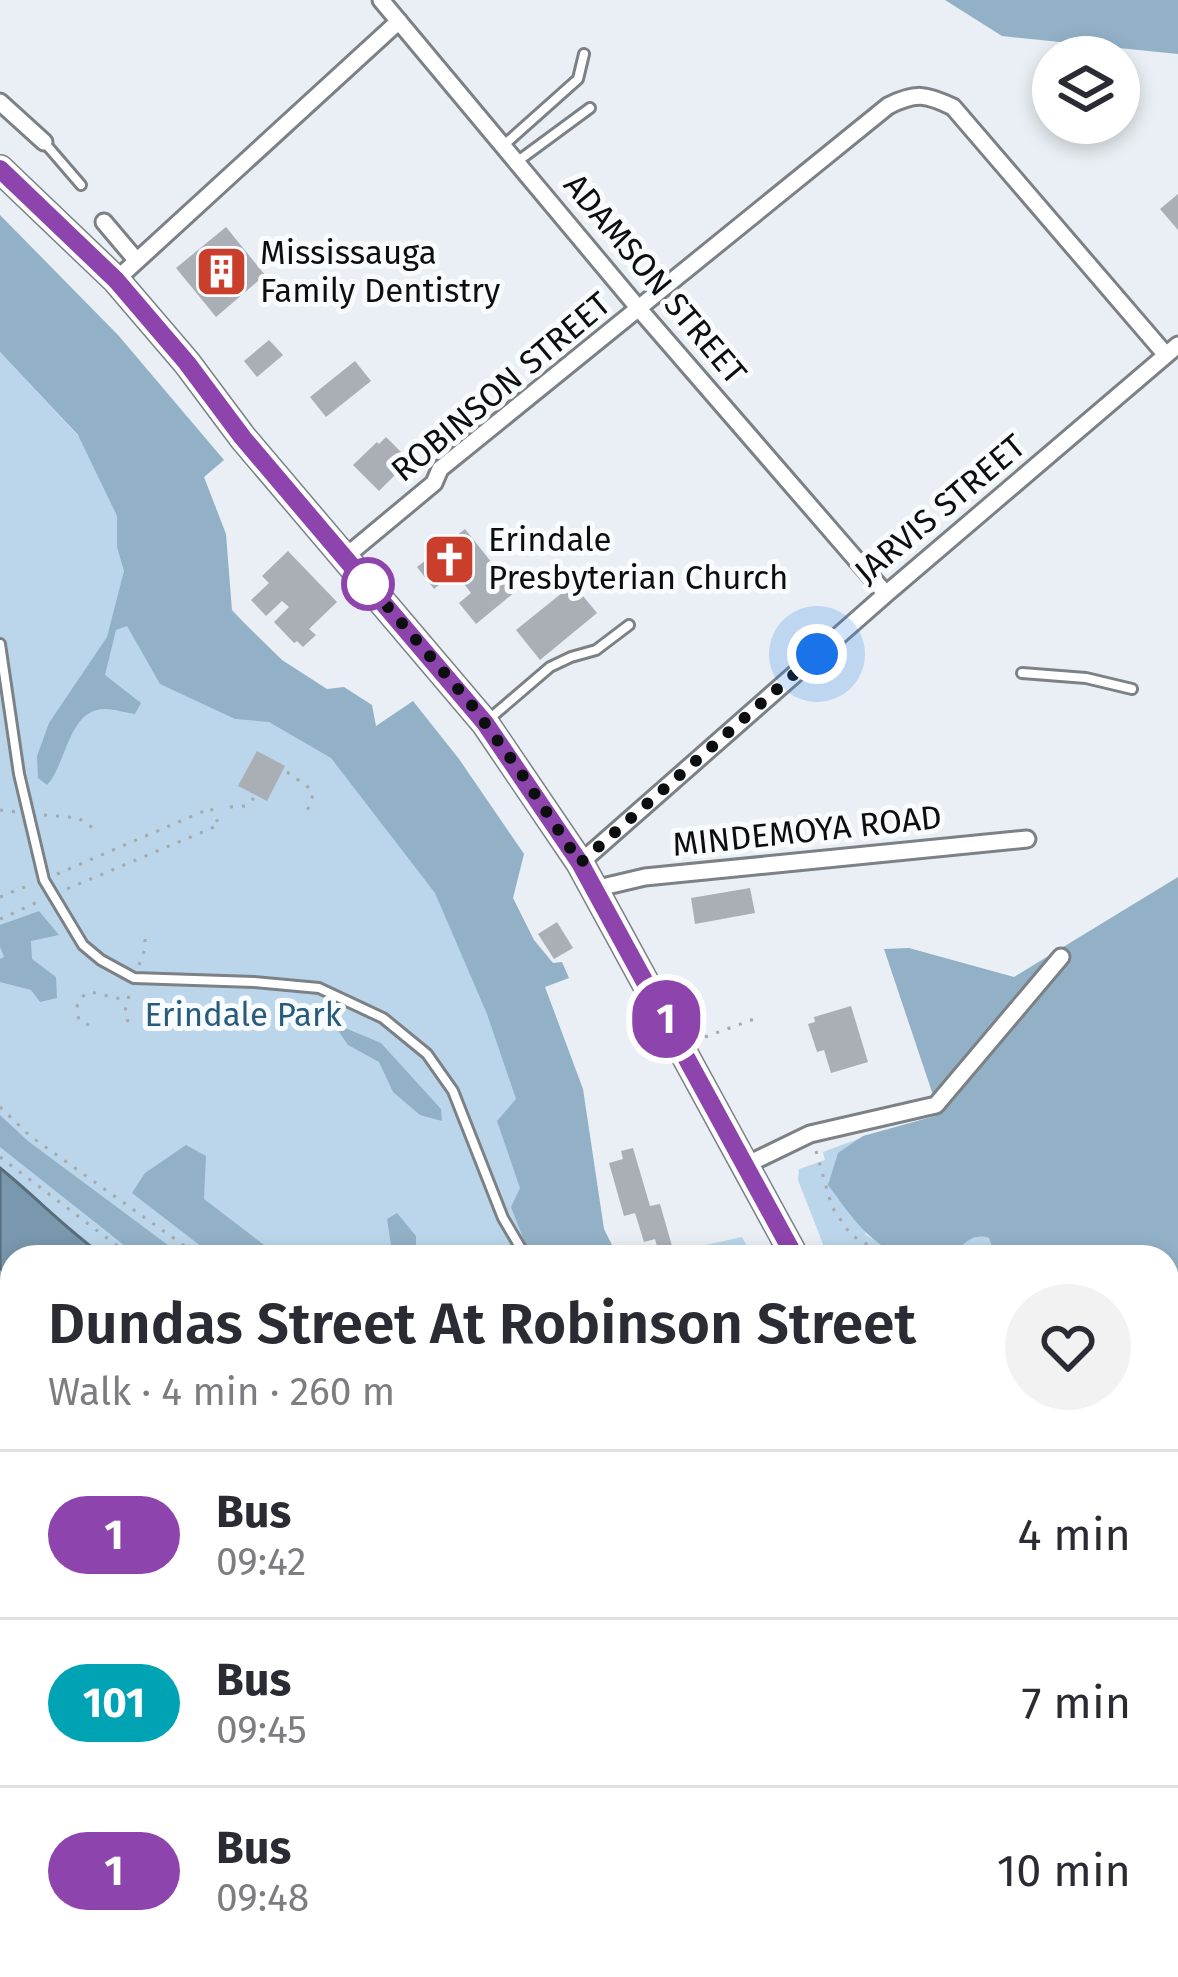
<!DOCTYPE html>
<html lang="en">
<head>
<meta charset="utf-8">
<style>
  :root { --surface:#fff; --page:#f2f2f3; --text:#2b2b33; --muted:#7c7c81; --line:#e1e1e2 }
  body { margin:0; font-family:"Fira Sans",sans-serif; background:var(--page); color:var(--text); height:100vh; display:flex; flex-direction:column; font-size:45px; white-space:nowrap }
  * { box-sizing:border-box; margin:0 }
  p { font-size:39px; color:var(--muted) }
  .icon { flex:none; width:66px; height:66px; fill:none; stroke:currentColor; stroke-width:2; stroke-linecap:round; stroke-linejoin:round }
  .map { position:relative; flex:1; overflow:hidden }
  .sheet { position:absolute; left:0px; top:1245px; width:1179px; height:732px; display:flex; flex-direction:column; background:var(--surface); border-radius:36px 36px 0 0; box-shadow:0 6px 18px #0003 }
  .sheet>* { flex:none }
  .badge { padding:0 24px; border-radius:39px; font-size:42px; line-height:78px }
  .controls { position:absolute; left:1032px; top:36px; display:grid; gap:24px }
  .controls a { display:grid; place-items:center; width:108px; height:108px; border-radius:50%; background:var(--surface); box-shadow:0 6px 18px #0003; font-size:60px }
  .you { position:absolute; width:60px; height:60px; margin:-30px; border:9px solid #fff; border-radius:50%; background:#1a73e8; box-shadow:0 0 0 18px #1a73e833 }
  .map>.badge { position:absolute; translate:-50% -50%; box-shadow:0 0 0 6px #fff }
  .round { display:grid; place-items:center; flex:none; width:126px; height:126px; border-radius:63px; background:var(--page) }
  .headline { display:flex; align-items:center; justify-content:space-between; height:204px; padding:0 48px }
  h1 { font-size:57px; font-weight:600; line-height:90px }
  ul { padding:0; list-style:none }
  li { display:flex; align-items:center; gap:36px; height:168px; padding:0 48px; border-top:3px solid var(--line) }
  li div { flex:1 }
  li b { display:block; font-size:45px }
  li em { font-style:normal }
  li .badge { min-width:132px; font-weight:700; text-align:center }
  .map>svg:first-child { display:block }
</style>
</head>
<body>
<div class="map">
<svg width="1178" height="1977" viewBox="0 0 1178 1977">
  <rect width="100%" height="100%" fill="#e9eff4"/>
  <path fill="#bbd6ea" d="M 0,352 L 123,484 L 438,845 L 591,1257 L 12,1257 L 12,1549 L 0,1546 Z
    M 863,1137 L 838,1154 L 866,1235 L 903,1257 L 828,1257 L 798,1180 L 799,1169 L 825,1160 L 823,1152 Z
    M 980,1235 L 989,1238 L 992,1247 L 989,1257 L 946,1257 L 968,1240 Z
    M 742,1237 L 753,1257 L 651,1257 Z
    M 1172,1720 L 1178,1734 L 1178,1861 L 1167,1842 L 1167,1726 Z
    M 0,1729 L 12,1731 L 12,1798 L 0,1794 Z
    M 170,1965 L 276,1965 L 281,1977 L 157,1977 Z
    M 611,1965 L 961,1965 L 960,1977 L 613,1977 Z"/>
  <path fill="#92b1c7" d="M 945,0 L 1178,0 L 1178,54 L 1002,36 Z
    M 0,215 L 118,335 L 224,460 L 204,477 L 226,534 L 232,611 L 282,660 L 327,689 L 344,687 L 372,705 L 376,726 L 413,701 L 459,759 L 524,854 L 513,898 L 534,940 L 553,963 L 562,962 L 569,978 L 545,987 L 583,1089 L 604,1229 L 618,1257 L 533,1257 L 528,1251 L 511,1207 L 520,1188 L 497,1121 L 516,1099 L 487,1014 L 435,893 L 331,758 L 269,722 L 235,719 L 160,684 L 127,626 L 116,630 L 105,675 L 141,703 L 135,714 C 126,713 115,709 105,709 C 68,709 67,764 47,785 L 38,778 L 37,756 L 49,723 L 107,637 L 124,571 L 117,547 L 117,516 L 78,435 L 0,352 Z
    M 1178,877 L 1178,1609 L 1167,1626 L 1167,1257 L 989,1257 L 992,1247 L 989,1238 C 970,1232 964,1247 949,1255 C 941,1259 930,1257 921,1257 C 876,1257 853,1218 828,1185 L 838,1153 L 863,1136 L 935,1116 L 934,1098 L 884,949 L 909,948 L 1014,977 Z
    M 39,911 L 59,935 L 31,941 L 32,959 L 56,977 L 57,998 L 40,1002 L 31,990 L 0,982 L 0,959 L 4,957 L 0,947 L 0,925 Z
    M 333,1023 L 381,1043 L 441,1109 L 442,1121 L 420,1115 L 393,1092 L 379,1062 L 348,1045 Z
    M 0,1115 L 28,1141 L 184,1257 L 139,1257 L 0,1147 Z
    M 186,1145 L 206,1156 L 204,1199 L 268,1248 L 265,1257 L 227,1257 L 206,1250 L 132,1193 L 145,1173 Z
    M 397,1213 L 416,1236 L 416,1257 L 388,1257 L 391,1245 L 387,1219 Z
    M 0,1268 L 12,1279 L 12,1513 L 0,1512 Z
    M 0,1546 L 12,1549 L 12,1731 L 0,1729 Z
    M 276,1965 L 563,1965 L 546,1977 L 281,1977 Z
    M 574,1965 L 904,1965 L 901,1977 L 579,1977 Z"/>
  <path fill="#7997ad" stroke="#586e7e" stroke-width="3" d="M 0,1168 C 36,1197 68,1231 105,1257 L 12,1257 L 12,1279 L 0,1268 Z
    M 1178,1609 L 1178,1734 L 1173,1721 L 1167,1726 L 1167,1626 Z"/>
  <path fill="#a9afb4" d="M 1178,194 L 1178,230 L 1160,209 Z
    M 226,227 L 265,275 L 216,317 L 176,268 Z
    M 269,340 L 283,355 L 257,377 L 244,361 Z
    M 355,361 L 371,381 L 326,417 L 310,397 Z
    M 386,437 L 413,464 L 404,474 L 400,470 L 379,491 L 353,465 L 377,442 L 379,444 Z
    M 465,529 L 515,592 L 476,624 L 459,603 L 471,593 L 455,572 L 434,589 L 417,567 Z
    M 288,551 L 337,602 L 309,629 L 316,635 L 303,647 L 297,641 L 294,643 L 274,622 L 289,607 L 282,601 L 266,616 L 251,600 L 269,583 L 262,576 Z
    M 573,584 L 597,613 L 540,660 L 516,630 Z
    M 257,751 L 285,766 L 267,801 L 238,786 Z
    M 750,888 L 755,913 L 695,924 L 691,898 Z
    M 557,922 L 573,948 L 554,959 L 538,934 Z
    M 851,1006 L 868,1062 L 831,1073 L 824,1050 L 817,1052 L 808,1024 L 815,1022 L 814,1017 Z
    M 633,1148 L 650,1206 L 660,1204 L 672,1246 L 658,1250 L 655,1239 L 644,1242 L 635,1213 L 624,1216 L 609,1163 L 623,1159 L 621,1151 Z
    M 0,1840 L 12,1843 L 12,1965 L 15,1965 L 12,1977 L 0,1977 Z
    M 979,1965 L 1025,1965 L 1024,1976 L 978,1977 Z"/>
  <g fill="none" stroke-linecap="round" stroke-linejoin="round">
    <defs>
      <path id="lane" d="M 44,142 L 81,185
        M 504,145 L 578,79 L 584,54
        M 518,161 L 590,108
        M 0,644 L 19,774 L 44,880 L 83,945 L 101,960 L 134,978 L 254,982 L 319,988 L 383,1018 L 427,1054 L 453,1091 L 503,1218 L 526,1257
        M 1022,673 L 1086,678 L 1132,689
        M 488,720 L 550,667 L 571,657 L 596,650 L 629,625"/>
      <path id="street" d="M 381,0 L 640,310 L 886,594
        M 0,102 L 44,142
        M 104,222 L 137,261
        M 116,280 L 399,21
        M 345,557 L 434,483 L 440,469 L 888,106 C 916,92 926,94 953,107 L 1166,355
        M 580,863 L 886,594 L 1178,345
        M 594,889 L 645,877 L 1027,839
        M 746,1165 L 810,1134 L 936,1105 L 1061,957"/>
      <path id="primary" d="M 0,169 L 116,280 L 187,363 L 243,438 L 485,723 L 580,863 L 795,1257
        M 1167,1874 L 1178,1892
        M 1159,1965 L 1166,1977"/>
    </defs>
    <use href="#lane" stroke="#7c8186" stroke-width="14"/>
    <use href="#street" stroke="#7c8186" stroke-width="21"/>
    <use href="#primary" stroke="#7c8186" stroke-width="30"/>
    <path stroke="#a4a9ad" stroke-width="3" stroke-dasharray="3 9" stroke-linecap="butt" d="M 287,772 L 308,787 L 313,795 L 305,817
      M 230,807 L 245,806 L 254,798
      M 0,810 L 16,812
      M 44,815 L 78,818 L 96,830
      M 57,874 L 211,808 L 219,825 L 67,889
      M 0,897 L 32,884
      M 0,919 L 42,900
      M 139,965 L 145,949 L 145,932
      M 128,1022 L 125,1011 L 130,991
      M 89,1025 L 80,1021 C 73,1009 78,996 91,992 L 125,1000
      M 705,1037 L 757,1018
      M 0,1107 L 30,1136 L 200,1257
      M 816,1151 L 832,1207 L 851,1235 L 889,1257
      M 0,1157 L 132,1257
      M 0,1562 L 12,1567
      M 375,1977 L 377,1965
      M 1029,1977 L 1030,1965"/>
    <use href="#lane" stroke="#fff" stroke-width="8"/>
    <use href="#street" stroke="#fff" stroke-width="15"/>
    <use href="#primary" stroke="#fff" stroke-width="24"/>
  </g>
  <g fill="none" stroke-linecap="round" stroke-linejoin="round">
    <defs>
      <path id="line" d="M 0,169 L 116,280 L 187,363 L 243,438 L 485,723 L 580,863 L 795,1257"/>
    </defs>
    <use href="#line" stroke="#fff" stroke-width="27"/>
    <use href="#line" stroke="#8e44ad" stroke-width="18"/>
    <path stroke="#0c0e10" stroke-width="12" stroke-dasharray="0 21.6" d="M 368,584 L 364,579 L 471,704 L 517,767 L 580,863 L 817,654"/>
  </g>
  <defs>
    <symbol id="building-square" viewBox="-11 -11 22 22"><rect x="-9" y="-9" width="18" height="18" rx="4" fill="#ca3e2c" stroke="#f8fcff"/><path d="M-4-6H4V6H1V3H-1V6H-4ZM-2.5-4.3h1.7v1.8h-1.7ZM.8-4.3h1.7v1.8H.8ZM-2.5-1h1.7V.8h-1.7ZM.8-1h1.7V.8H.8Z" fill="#fff"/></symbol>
    <symbol id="church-square" viewBox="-11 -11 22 22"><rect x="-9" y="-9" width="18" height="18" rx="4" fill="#ca3e2c" stroke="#f8fcff"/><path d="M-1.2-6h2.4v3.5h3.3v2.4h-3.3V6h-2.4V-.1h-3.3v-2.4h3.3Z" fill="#fff"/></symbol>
  </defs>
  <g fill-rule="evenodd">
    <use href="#building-square" x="192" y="242" width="59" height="59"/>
    <use href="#church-square" x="420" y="530" width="59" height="59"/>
  </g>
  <circle fill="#fff" stroke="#8e44ad" stroke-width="6" cx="368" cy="584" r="24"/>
  <g text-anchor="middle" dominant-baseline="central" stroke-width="10" stroke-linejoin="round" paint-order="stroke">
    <g font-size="33" fill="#0c0e10" stroke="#f8fcff" text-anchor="start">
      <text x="260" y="253">Mississauga<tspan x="260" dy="38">Family Dentistry</tspan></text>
      <text x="488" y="540">Erindale<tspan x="488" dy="38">Presbyterian Church</tspan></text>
    </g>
    <g font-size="33" fill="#0c0e10" stroke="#f8fcff">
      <text transform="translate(655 279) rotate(50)">ADAMSON STREET</text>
      <text transform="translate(501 387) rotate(-40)">ROBINSON STREET</text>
      <text transform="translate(940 509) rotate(-40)">JARVIS STREET</text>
      <text transform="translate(807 831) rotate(-6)">MINDEMOYA ROAD</text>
    </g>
    <g font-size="33" fill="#285b7c" stroke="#f8fcff">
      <text x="243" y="1015">Erindale Park</text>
    </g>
  </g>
</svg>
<div class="controls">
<a><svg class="icon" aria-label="layers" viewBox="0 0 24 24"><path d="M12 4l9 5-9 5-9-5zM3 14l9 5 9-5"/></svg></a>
</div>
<div class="you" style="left:817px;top:654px"></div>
<b class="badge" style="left:666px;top:1019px;background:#8e44ad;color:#fff">1</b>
<section class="sheet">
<div class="headline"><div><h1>Dundas Street At Robinson Street</h1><p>Walk · 4 min · 260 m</p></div><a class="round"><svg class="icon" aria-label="heart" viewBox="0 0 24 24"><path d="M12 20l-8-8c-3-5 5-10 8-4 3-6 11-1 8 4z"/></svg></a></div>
<ul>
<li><span class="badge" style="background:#8e44ad;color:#fff">1</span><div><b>Bus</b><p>09:42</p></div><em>4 min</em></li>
<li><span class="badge" style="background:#00a3b4;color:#fff">101</span><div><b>Bus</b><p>09:45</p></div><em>7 min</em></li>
<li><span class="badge" style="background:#8e44ad;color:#fff">1</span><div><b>Bus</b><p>09:48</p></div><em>10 min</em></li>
</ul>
</section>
</div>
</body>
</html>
